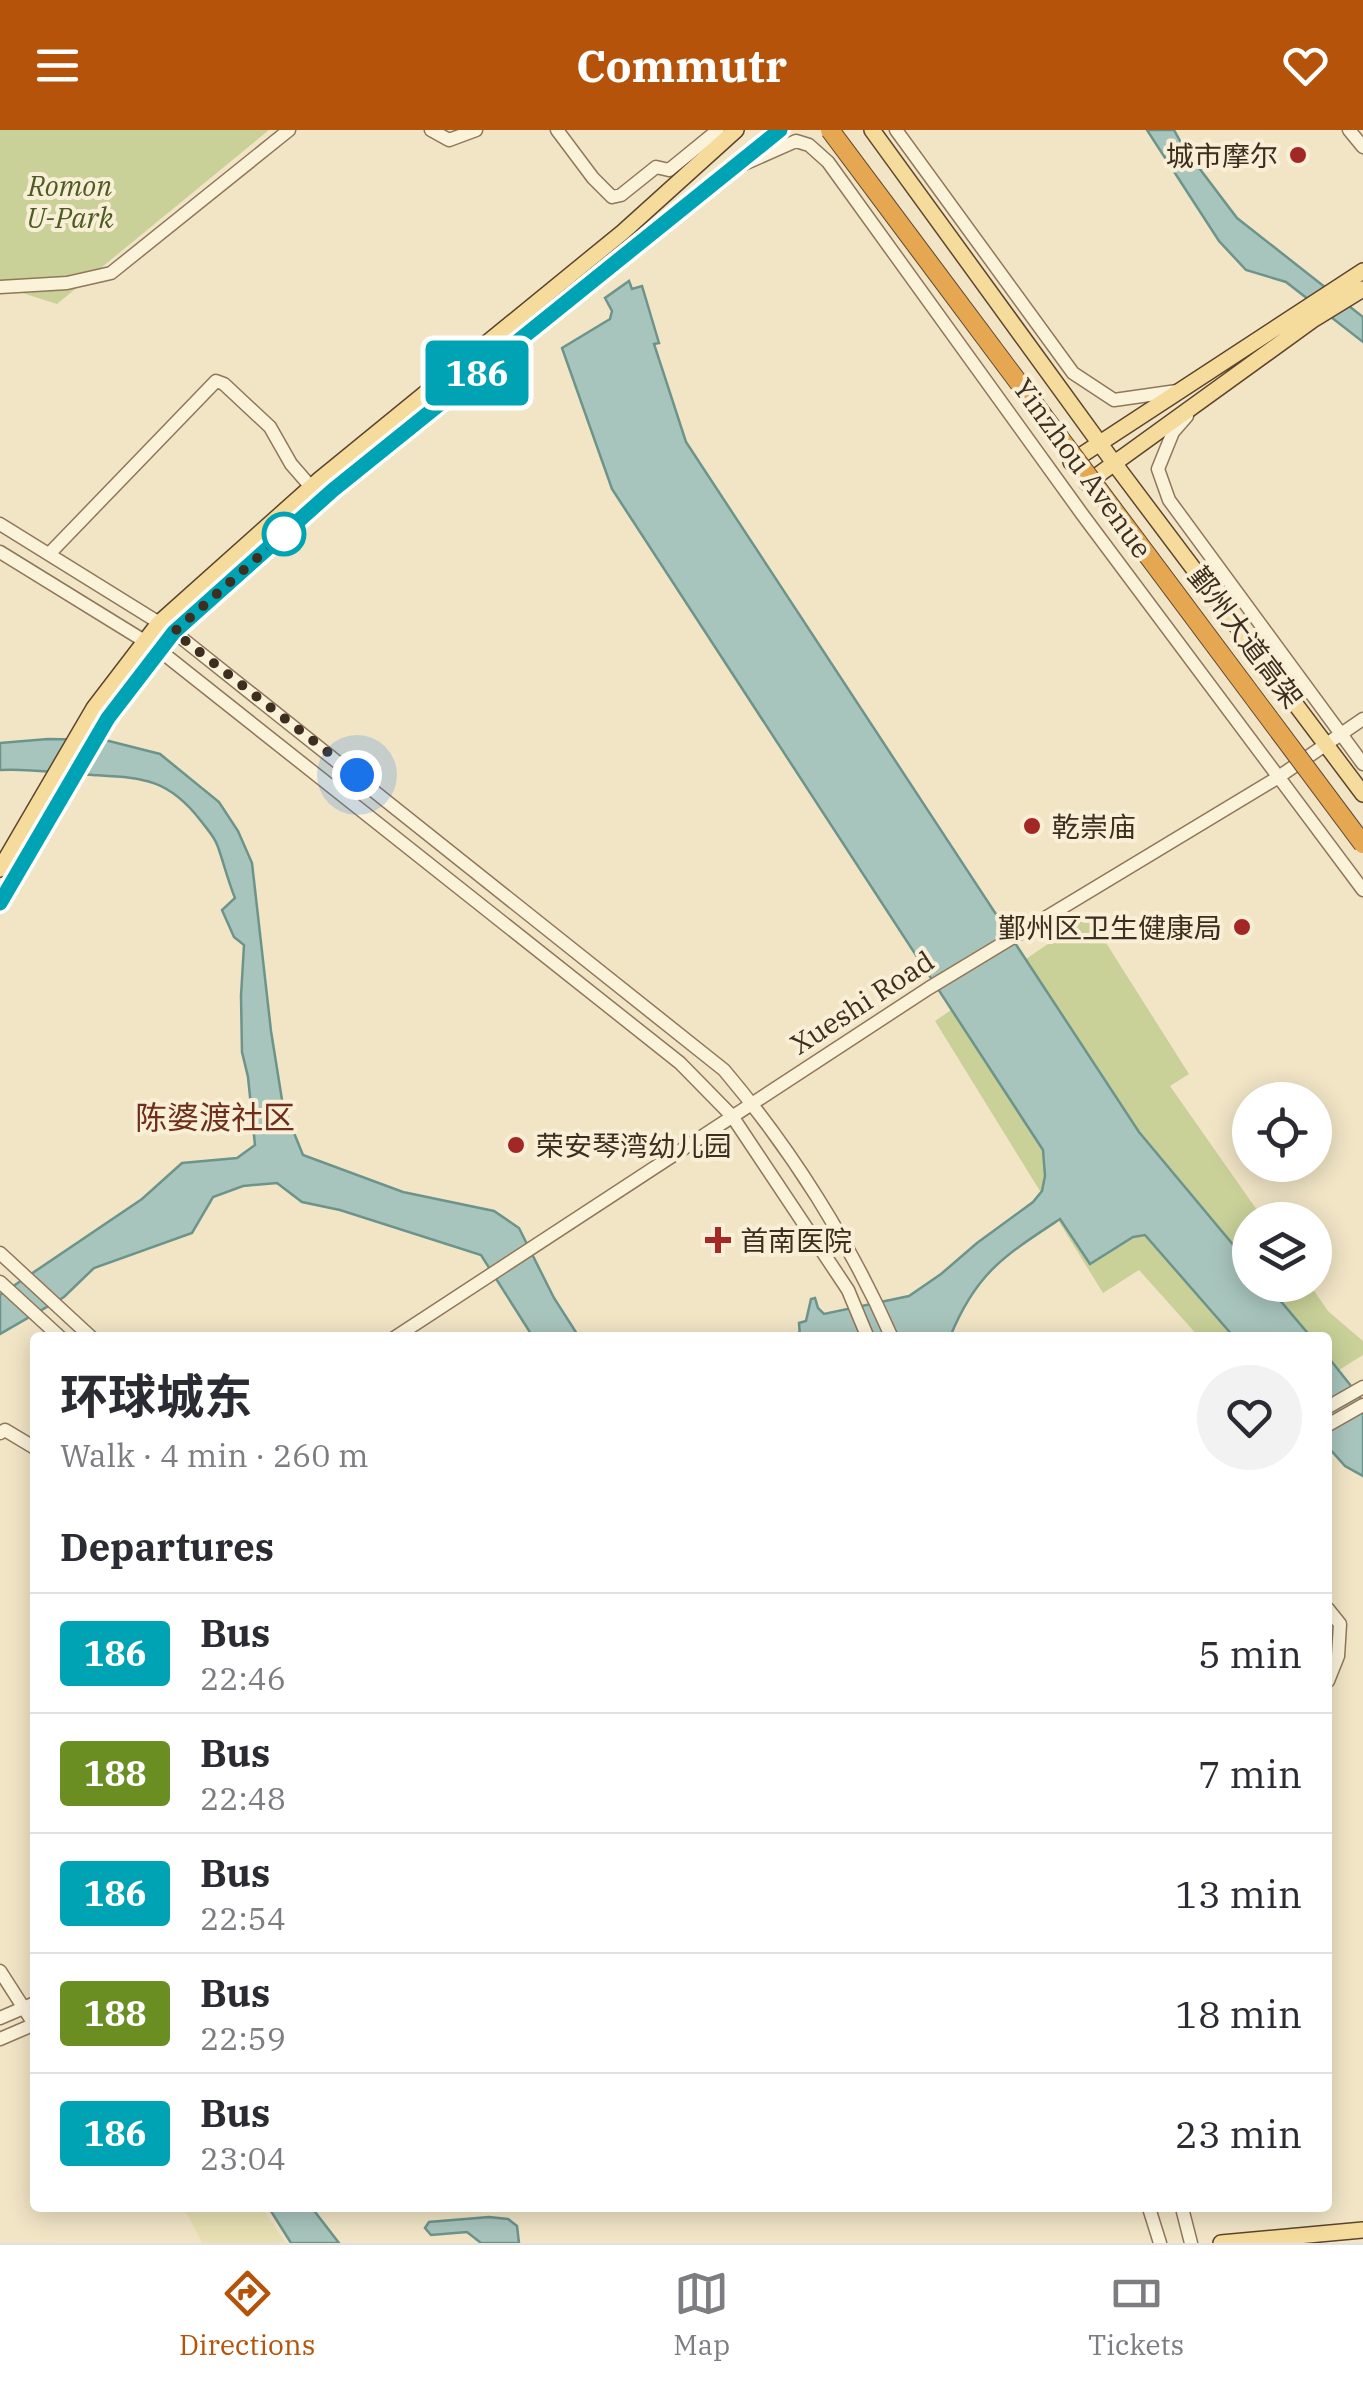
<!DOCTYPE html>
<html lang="en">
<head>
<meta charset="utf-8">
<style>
  :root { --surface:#fff; --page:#f2f2f3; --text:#2b2b33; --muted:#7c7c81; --line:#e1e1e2; --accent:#b45309 }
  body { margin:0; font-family:"IBM Plex Serif","Noto Sans SC",serif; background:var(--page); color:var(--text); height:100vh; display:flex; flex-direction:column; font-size:38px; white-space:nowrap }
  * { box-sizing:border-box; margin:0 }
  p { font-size:32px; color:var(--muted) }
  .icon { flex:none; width:55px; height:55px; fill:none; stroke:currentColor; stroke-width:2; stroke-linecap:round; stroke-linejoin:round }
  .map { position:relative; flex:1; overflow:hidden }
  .drawer { position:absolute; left:30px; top:1202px; width:1302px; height:880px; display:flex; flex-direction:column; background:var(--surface); border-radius:10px; box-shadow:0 5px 25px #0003 }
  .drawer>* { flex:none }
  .badge { padding:0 20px; border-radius:8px; font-size:35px; line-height:65px }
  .tools { position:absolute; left:1232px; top:952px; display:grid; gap:20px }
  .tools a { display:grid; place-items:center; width:100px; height:100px; border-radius:50%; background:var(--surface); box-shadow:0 5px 25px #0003; font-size:50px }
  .you { position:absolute; width:50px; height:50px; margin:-25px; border:8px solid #fff; border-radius:50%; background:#1a73e8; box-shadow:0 0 0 15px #1a73e833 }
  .map>.badge { position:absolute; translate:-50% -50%; box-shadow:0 0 0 5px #fff }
  h2 { padding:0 30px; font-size:38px; line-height:90px }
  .round { display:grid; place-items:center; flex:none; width:105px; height:105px; border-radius:52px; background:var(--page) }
  .headline { display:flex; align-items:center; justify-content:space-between; height:170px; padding:0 30px }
  h1 { font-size:48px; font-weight:700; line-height:75px }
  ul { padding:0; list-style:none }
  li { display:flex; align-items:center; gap:30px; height:120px; padding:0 30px; border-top:2px solid var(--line) }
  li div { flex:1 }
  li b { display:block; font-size:38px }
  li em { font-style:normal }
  li .badge { min-width:110px; font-weight:700; text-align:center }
  header { display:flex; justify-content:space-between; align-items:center; height:130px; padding:0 30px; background:var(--accent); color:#fff; font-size:45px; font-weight:700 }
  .dock { display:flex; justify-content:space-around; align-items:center; height:140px; border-top:2px solid var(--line); background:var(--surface); font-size:28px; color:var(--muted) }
  .dock a { display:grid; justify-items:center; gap:5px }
  .dock .current { color:var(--accent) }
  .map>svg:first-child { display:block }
</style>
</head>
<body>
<header><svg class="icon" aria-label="menu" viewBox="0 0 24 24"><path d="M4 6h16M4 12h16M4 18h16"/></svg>Commutr<svg class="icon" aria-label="heart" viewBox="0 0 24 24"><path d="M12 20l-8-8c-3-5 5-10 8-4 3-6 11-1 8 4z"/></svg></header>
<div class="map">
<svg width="1363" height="2113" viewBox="0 0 1363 2113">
  <rect width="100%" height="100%" fill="#f2e5c6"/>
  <path fill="#e8e0b3" d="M 184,2078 L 262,2078 L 286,2113 L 202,2113 Z"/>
  <path fill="#c9d199" d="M 0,0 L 269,0 L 57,174 L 0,156 Z
    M 1089,786 L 1189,944 L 1170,956 L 1264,1090 L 1250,1090 L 1250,1155 L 1310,1155 L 1328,1181 L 1363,1211 L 1363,1225 L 1328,1247 L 1328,1208 L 1199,1207 L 1139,1140 L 1103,1163 L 935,891 Z"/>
  <path fill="#a8c5bd" stroke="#6d948b" stroke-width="2.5" d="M 1147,0 L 1174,0 L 1184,18 L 1237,88 L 1363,187 L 1363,212 L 1286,152 L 1246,140 L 1219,111 Z
    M 629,151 L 632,159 L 642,156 L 659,213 L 654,214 L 686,312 L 1139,1002 L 1250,1135 L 1250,1155 L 1267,1155 L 1311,1207 L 1234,1207 L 1145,1105 L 1133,1107 L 1090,1134 L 1060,1089 C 1004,1126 976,1143 950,1207 L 800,1207 L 799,1193 L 806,1191 L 811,1169 L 815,1168 L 818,1178 L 824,1184 L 909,1166 L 941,1144 L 977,1113 L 1033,1072 L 1042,1061 L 1045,1046 L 1043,1020 L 612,359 L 562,218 L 610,189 L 612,181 L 605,168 Z
    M 48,609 L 105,610 L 160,624 L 219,672 L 238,701 L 252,733 L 271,901 L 283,976 L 303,1025 L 403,1062 L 494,1081 L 519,1098 L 554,1168 L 579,1207 L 533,1207 L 481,1125 L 340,1080 L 302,1072 L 277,1053 L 243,1056 L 213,1067 L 192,1103 L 94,1138 L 64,1167 L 0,1204 L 0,1165 L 142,1069 L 182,1033 L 237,1028 L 255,1015 L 248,947 L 242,922 L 241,866 L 244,815 L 234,807 L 222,780 L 235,768 C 228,751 224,734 218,717 C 215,707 207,699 201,691 C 168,648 143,648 93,645 C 61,644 32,638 0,640 L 0,613 Z
    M 1328,1227 L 1363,1271 L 1363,1346 L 1345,1336 L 1328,1317 Z
    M 269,2078 L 312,2078 L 339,2113 L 291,2113 Z
    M 489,2087 L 508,2089 L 517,2096 L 519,2113 L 481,2113 L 467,2102 L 431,2105 L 425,2098 L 429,2092 Z"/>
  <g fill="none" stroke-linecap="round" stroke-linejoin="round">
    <defs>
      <path id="minor" d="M 431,0 L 449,10 L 476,0
        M 557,0 L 593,48 L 612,67 L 621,65 L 656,37 L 669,40 L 718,0
        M 896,0 L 1073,243 L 1114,270 L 1177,261
        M 1349,0 L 1363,17
        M 744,34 L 796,11 L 809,15 L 828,32 L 1082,384 L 1363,760
        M 0,157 L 67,153 L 111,143 L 289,0
        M 1187,286 L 1173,302 L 1158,339 L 1169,370 L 1363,634
        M 0,394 L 174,502 L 724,940 C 791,1019 850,1112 892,1208
        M 0,422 L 159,520 L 680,933 L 732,986 L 848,1160 L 868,1208
        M 49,424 L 216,251 L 224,254 L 270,297 L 291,334 L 311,357
        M 0,1123 L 92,1208
        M 0,1152 L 61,1208
        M 394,1208 L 929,858 L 1277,648 L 1363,589
        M 1328,1277 L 1363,1257
        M 1328,1295 L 1363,1275
        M 0,1303 L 5,1300 L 35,1318
        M 1328,1479 L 1340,1494 L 1338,1526 L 1328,1551
        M 0,1841 L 34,1894
        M 0,1888 L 35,1873
        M 0,1909 L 35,1894
        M 1149,2078 L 1160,2113
        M 1182,2078 L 1191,2113"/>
      <path id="major" d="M 872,0 L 1114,333 L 1363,664
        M 1071,332 L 1363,141
        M 1087,353 L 1314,189 L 1363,159
        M 0,739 L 94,578 L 159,493 L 319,350 L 623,102 L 736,0
        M 0,773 L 108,588 L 174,502 L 333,360 L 780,0
        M 1221,2113 L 1363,2100"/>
    </defs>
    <use href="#minor" stroke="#8f775a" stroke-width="15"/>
    <use href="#major" stroke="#5c452e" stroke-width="18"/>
    <use href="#minor" stroke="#fbf2da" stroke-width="12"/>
    <use href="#major" stroke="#f6dc9c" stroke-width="15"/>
    <defs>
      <path id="highway-bridge" d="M 830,0 L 1363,714"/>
    </defs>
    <use href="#highway-bridge" stroke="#5c452e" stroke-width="20" stroke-linecap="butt"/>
    <use href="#highway-bridge" stroke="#e5a752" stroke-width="18"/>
  </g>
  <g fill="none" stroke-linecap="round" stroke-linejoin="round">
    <defs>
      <path id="line" d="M 0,773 L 108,588 L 174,502 L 333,360 L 780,0"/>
    </defs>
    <use href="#line" stroke="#fff" stroke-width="22"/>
    <use href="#line" stroke="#00a3b4" stroke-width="15"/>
    <path stroke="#3e2e1f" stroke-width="10" stroke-dasharray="0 18" d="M 284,404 L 174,502 L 357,645"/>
  </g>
  <g fill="#a22725" stroke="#f8efd6" stroke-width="4">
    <circle cx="1298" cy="25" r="10"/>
    <circle cx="1032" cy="696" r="10"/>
    <circle cx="1242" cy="797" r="10"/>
    <circle cx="516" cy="1015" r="10"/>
    <path d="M713 1095h10v10h10v10h-10v10h-10v-10h-10v-10h10z"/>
  </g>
  <circle fill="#fff" stroke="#00a3b4" stroke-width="5" cx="284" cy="404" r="20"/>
  <g text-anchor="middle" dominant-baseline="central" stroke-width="8" stroke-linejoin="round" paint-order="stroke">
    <g font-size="28" fill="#3e2e1f" stroke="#f8efd6" text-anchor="start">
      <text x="1278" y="25" text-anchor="end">城市摩尔</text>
      <text x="1052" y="696">乾崇庙</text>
      <text x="1222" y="797" text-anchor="end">鄞州区卫生健康局</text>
      <text x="536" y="1015">荣安琴湾幼儿园</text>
      <text x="740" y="1110">首南医院</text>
    </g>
    <g font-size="28" font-style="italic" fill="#4d5c24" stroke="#f8efd6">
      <text x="70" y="55">Romon<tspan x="70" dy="32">U-Park</tspan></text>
    </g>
    <g font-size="28" fill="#3e2e1f" stroke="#f8efd6">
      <text transform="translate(1083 338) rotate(54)">Yinzhou Avenue</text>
      <text transform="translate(1246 507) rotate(53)">鄞州大道高架</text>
      <text transform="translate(862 872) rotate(-33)">Xueshi Road</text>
    </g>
    <g font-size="32" fill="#6e2e1b" stroke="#f8efd6">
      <text x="215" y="987">陈婆渡社区</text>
    </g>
  </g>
</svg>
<div class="tools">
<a><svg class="icon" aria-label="locate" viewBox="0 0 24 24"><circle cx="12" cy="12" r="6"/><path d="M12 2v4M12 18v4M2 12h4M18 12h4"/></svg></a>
<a><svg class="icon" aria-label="layers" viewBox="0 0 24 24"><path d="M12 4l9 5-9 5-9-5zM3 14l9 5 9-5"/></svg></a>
</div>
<div class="you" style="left:357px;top:645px"></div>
<b class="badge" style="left:477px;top:243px;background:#00a3b4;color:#fff">186</b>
<section class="drawer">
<div class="headline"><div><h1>环球城东</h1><p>Walk · 4 min · 260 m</p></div><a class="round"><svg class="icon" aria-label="heart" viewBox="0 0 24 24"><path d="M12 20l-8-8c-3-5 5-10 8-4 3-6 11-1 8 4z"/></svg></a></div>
<h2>Departures</h2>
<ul>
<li><span class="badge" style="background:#00a3b4;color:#fff">186</span><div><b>Bus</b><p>22:46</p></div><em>5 min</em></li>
<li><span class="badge" style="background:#6b8e23;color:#fff">188</span><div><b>Bus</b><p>22:48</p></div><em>7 min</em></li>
<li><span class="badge" style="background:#00a3b4;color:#fff">186</span><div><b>Bus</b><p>22:54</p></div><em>13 min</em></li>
<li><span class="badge" style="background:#6b8e23;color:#fff">188</span><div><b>Bus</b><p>22:59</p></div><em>18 min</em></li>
<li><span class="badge" style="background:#00a3b4;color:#fff">186</span><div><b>Bus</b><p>23:04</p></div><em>23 min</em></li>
</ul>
</section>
</div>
<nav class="dock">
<a class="current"><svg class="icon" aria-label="directions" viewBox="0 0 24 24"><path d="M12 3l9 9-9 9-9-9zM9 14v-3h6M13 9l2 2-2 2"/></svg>Directions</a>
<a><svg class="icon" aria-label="map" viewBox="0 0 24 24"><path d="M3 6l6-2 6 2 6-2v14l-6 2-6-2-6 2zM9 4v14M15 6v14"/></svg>Map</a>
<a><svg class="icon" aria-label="tickets" viewBox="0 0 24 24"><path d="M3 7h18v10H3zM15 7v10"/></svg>Tickets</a>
</nav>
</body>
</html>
